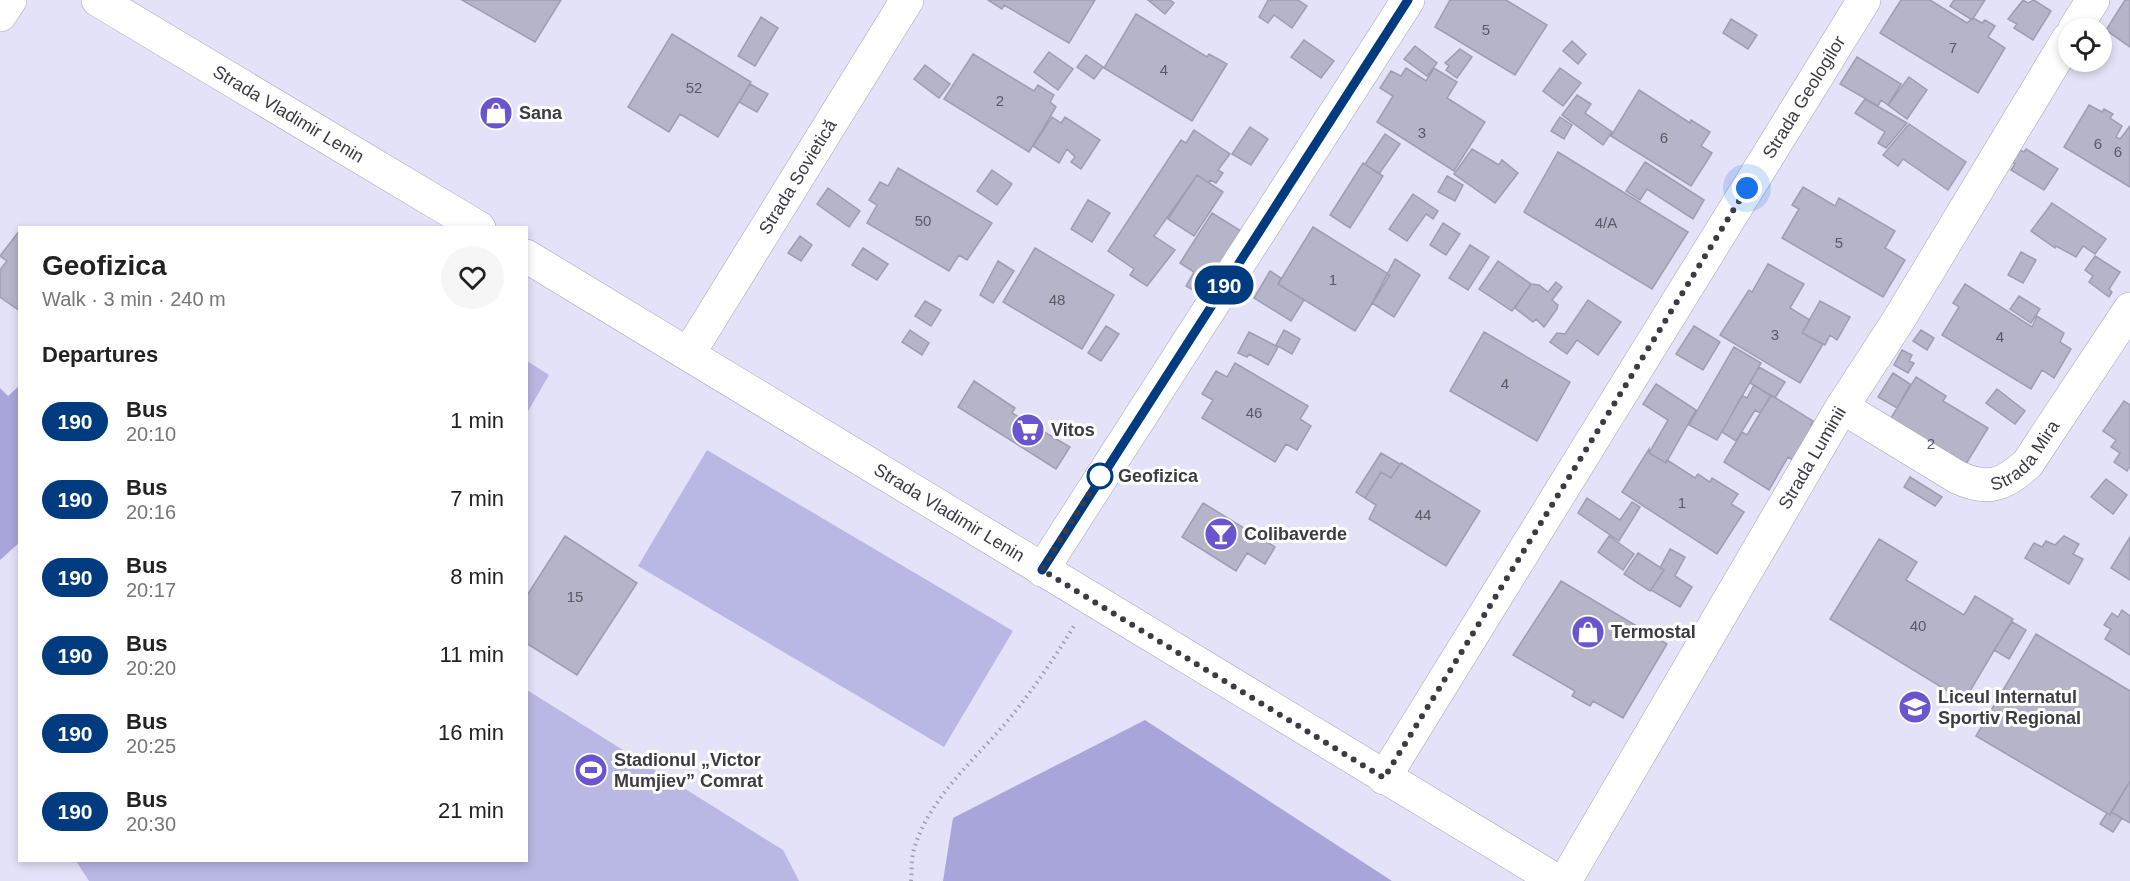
<!DOCTYPE html>
<html lang="en">
<head>
<meta charset="utf-8">
<style>
  :root { --surface:#fff; --page:#f6f6f6; --text:#222; --muted:#767676 }
  body { margin:0; font-family:Arial,sans-serif; background:var(--page); color:var(--text); height:100vh; display:flex; flex-direction:column; font-size:22px; white-space:nowrap }
  * { box-sizing:border-box; margin:0 }
  p { font-size:20px; color:var(--muted) }
  .icon { flex:none; width:33px; height:33px; fill:none; stroke:currentColor; stroke-width:2; stroke-linecap:round; stroke-linejoin:round }
  .map { position:relative; flex:1; overflow:hidden }
  .side { position:absolute; left:18px; top:226px; width:510px; height:636px; display:flex; flex-direction:column; background:var(--surface); border-radius:0px; box-shadow:0 3px 9px #0003 }
  .side>* { flex:none }
  .badge { padding:0 12px; border-radius:20px; font-size:21px; line-height:39px }
  .fabs { position:absolute; left:2058px; top:18px; display:grid; gap:12px }
  .fabs a { display:grid; place-items:center; width:54px; height:54px; border-radius:50%; background:var(--surface); box-shadow:0 3px 9px #0003; font-size:30px }
  .you { position:absolute; width:30px; height:30px; margin:-15px; border:4px solid #fff; border-radius:50%; background:#1a73e8; box-shadow:0 0 0 9px #1a73e833 }
  .map>.badge { position:absolute; translate:-50% -50%; box-shadow:0 0 0 3px #fff }
  h2 { padding:0 24px; font-size:22px; line-height:54px }
  .round { display:grid; place-items:center; flex:none; width:63px; height:63px; border-radius:32px; background:var(--page) }
  .summary { display:flex; align-items:center; justify-content:space-between; height:102px; padding:0 24px }
  h1 { font-size:28px; font-weight:700; line-height:45px }
  ul { padding:0; list-style:none }
  li { display:flex; align-items:center; gap:18px; height:78px; padding:0 24px }
  li div { flex:1 }
  li b { display:block; font-size:22px }
  li em { font-style:normal }
  li .badge { min-width:66px; font-weight:700; text-align:center }
  .map>svg:first-child { display:block }
</style>
</head>
<body>
<div class="map">
<svg width="2130" height="881" viewBox="0 0 2130 881">
  <rect width="100%" height="100%" fill="#e3e2f8"/>
  <path fill="#b9b7e3" d="M 527,361 L 549,375 L 527,413 Z
    M 707,450 L 1013,631 L 944,747 L 638,566 Z
    M 527,690 L 783,850 L 799,881 L 89,881 L 76,861 L 526,861 Z"/>
  <path fill="#a8a5db" d="M 19,386 L 19,543 L 0,560 L 0,388 L 8,396 Z
    M 1145,720 L 1392,881 L 943,881 L 953,818 Z"/>
  <path fill="#b5b4c9" stroke="#9e9db1" stroke-width="1.5" d="M 462,0 L 561,0 L 535,42 Z
    M 988,0 L 1095,0 L 1069,43 L 1004,5 L 1002,9 Z
    M 1148,0 L 1170,0 L 1174,3 L 1165,14 Z
    M 1268,0 L 1298,0 L 1307,6 L 1292,28 L 1274,15 L 1268,23 L 1259,17 Z
    M 1450,0 L 1506,0 L 1547,25 L 1515,75 L 1435,27 Z
    M 1901,0 L 1930,0 L 1967,23 L 1973,18 L 1982,23 L 1985,20 L 1995,26 L 1988,37 L 2005,48 L 1978,93 L 1880,33 Z
    M 1954,0 L 1985,0 L 1972,20 L 1950,6 Z
    M 2023,0 L 2028,3 L 2034,0 L 2051,11 L 2033,40 L 2014,28 L 2017,24 L 2008,19 Z
    M 2125,0 L 2130,0 L 2130,47 L 2106,30 Z
    M 1136,14 L 1207,57 L 1209,54 L 1227,64 L 1192,121 L 1104,68 Z
    M 761,17 L 778,28 L 755,66 L 738,56 Z
    M 1731,19 L 1757,35 L 1748,49 L 1723,33 Z
    M 672,34 L 751,82 L 718,137 L 680,114 L 669,132 L 628,107 Z
    M 1304,40 L 1334,61 L 1321,78 L 1291,57 Z
    M 1572,41 L 1586,54 L 1578,64 L 1563,51 Z
    M 1415,46 L 1437,63 L 1427,76 L 1404,59 Z
    M 1460,49 L 1472,57 L 1457,78 L 1446,70 L 1449,66 L 1445,63 Z
    M 1049,52 L 1073,69 L 1058,90 L 1034,72 Z
    M 973,54 L 1034,91 L 1038,85 L 1054,95 L 1050,102 L 1056,107 L 1029,152 L 944,99 Z
    M 1086,55 L 1103,67 L 1094,79 L 1077,67 Z
    M 1857,57 L 1901,84 L 1888,105 L 1881,100 L 1878,106 L 1840,84 Z
    M 925,65 L 950,84 L 939,98 L 914,79 Z
    M 1406,68 L 1426,81 L 1434,68 L 1457,82 L 1447,98 L 1485,122 L 1454,171 L 1377,122 L 1393,96 L 1380,88 L 1391,71 L 1401,76 Z
    M 1560,68 L 1581,83 L 1563,106 L 1543,91 Z
    M 1909,77 L 1927,90 L 1907,119 L 1888,105 Z
    M 750,84 L 768,94 L 757,112 L 739,102 Z
    M 1639,90 L 1690,123 L 1691,120 L 1710,132 L 1701,146 L 1712,153 L 1691,186 L 1611,136 Z
    M 1577,95 L 1591,104 L 1585,113 L 1612,132 L 1603,145 L 1562,115 Z
    M 1865,99 L 1907,123 L 1886,148 L 1878,143 L 1885,132 L 1855,113 Z
    M 2089,105 L 2102,112 L 2104,109 L 2113,114 L 2110,118 L 2122,126 L 2116,137 L 2120,139 L 2130,126 L 2130,187 L 2064,147 Z
    M 1052,117 L 1061,123 L 1065,117 L 1100,140 L 1081,169 L 1071,162 L 1075,157 L 1067,149 L 1059,163 L 1033,146 Z
    M 1560,117 L 1572,125 L 1564,139 L 1551,131 Z
    M 1909,124 L 1966,162 L 1948,190 L 1903,159 L 1898,166 L 1883,155 Z
    M 1250,127 L 1268,139 L 1251,165 L 1232,154 Z
    M 1194,130 L 1230,154 L 1218,170 L 1223,173 L 1216,183 L 1210,180 L 1209,183 L 1197,175 L 1154,236 L 1175,250 L 1147,286 L 1130,275 L 1134,269 L 1108,251 L 1181,140 L 1186,143 Z
    M 1385,134 L 1400,144 L 1379,174 L 1365,164 Z
    M 1472,149 L 1499,165 L 1502,160 L 1518,173 L 1495,203 L 1454,174 Z
    M 2026,149 L 2058,169 L 2044,190 L 2011,170 L 2015,164 L 2012,162 L 2020,150 L 2024,152 Z
    M 1558,152 L 1688,232 L 1652,289 L 1524,212 Z
    M 1645,162 L 1704,200 L 1693,219 L 1647,189 L 1640,200 L 1626,191 Z
    M 1363,163 L 1383,176 L 1350,228 L 1330,215 Z
    M 898,168 L 992,223 L 967,260 L 959,255 L 949,271 L 867,223 L 877,205 L 869,200 L 880,182 L 888,186 Z
    M 992,170 L 1012,184 L 997,205 L 977,191 Z
    M 1197,175 L 1223,192 L 1194,236 L 1168,219 Z
    M 1447,176 L 1463,185 L 1455,201 L 1438,192 Z
    M 1803,187 L 1835,206 L 1839,198 L 1895,231 L 1885,248 L 1905,260 L 1883,297 L 1782,238 L 1799,209 L 1792,205 Z
    M 828,188 L 860,211 L 849,227 L 817,204 Z
    M 1413,194 L 1438,211 L 1433,219 L 1426,214 L 1407,241 L 1389,229 Z
    M 1088,200 L 1110,213 L 1092,242 L 1071,229 Z
    M 2052,203 L 2106,239 L 2095,254 L 2083,246 L 2076,257 L 2056,246 L 2055,248 L 2031,231 Z
    M 1212,213 L 1241,231 L 1200,294 L 1186,286 L 1194,272 L 1180,263 Z
    M 1443,223 L 1460,234 L 1446,255 L 1430,245 Z
    M 1313,227 L 1390,275 L 1355,331 L 1278,284 Z
    M 20,230 L 20,311 L 0,297 L 0,270 L 7,261 L 0,256 Z
    M 800,236 L 812,245 L 801,261 L 788,253 Z
    M 1470,245 L 1489,257 L 1468,290 L 1449,278 Z
    M 863,248 L 888,264 L 877,280 L 852,265 Z
    M 1035,248 L 1114,295 L 1082,349 L 1003,302 Z
    M 2021,252 L 2036,260 L 2023,283 L 2008,275 Z
    M 2095,256 L 2120,272 L 2109,289 L 2112,292 L 2109,297 L 2089,282 L 2093,276 L 2085,270 Z
    M 1395,259 L 1420,275 L 1394,317 L 1372,303 Z
    M 998,261 L 1014,271 L 993,303 L 980,295 Z
    M 1498,261 L 1531,284 L 1512,311 L 1479,289 Z
    M 1768,264 L 1804,284 L 1790,308 L 1810,320 L 1802,333 L 1823,344 L 1800,383 L 1720,335 L 1749,290 L 1752,292 Z
    M 1270,271 L 1281,278 L 1278,284 L 1304,300 L 1291,321 L 1254,298 Z
    M 1556,282 L 1562,287 L 1552,300 L 1558,305 L 1557,309 L 1544,327 L 1536,319 L 1533,322 L 1515,308 L 1531,284 L 1539,285 L 1548,292 Z
    M 1965,284 L 2032,327 L 2037,316 L 2064,333 L 2060,342 L 2071,349 L 2054,378 L 2042,370 L 2031,389 L 1942,335 L 1959,307 L 1953,303 Z
    M 2019,296 L 2040,309 L 2031,323 L 2010,309 Z
    M 1588,300 L 1621,322 L 1598,355 L 1577,340 L 1567,354 L 1550,342 L 1557,333 L 1565,334 Z
    M 925,301 L 941,310 L 931,326 L 915,316 Z
    M 1820,301 L 1850,317 L 1837,340 L 1830,335 L 1825,345 L 1802,333 Z
    M 1106,326 L 1119,334 L 1101,361 L 1088,353 Z
    M 1694,326 L 1720,342 L 1703,370 L 1676,354 Z
    M 910,330 L 929,343 L 922,355 L 902,342 Z
    M 1284,330 L 1300,339 L 1292,354 L 1276,345 Z
    M 1921,330 L 1934,338 L 1927,350 L 1913,341 Z
    M 1249,332 L 1278,347 L 1268,365 L 1249,354 L 1247,357 L 1238,353 Z
    M 1484,332 L 1570,382 L 1537,441 L 1450,391 Z
    M 1734,347 L 1761,363 L 1717,440 L 1689,425 Z
    M 1902,350 L 1912,355 L 1909,361 L 1914,363 L 1908,373 L 1894,365 Z
    M 1235,363 L 1308,406 L 1300,419 L 1311,426 L 1297,450 L 1286,444 L 1275,462 L 1202,418 L 1213,400 L 1202,394 L 1216,371 L 1227,377 Z
    M 1759,367 L 1785,382 L 1775,398 L 1750,383 Z
    M 1893,373 L 1910,384 L 1897,408 L 1878,397 Z
    M 1916,377 L 1946,396 L 1943,401 L 1988,428 L 1958,477 L 1883,431 Z
    M 974,381 L 1015,408 L 1012,413 L 1070,447 L 1056,469 L 958,407 Z
    M 1656,384 L 1696,410 L 1666,463 L 1649,453 L 1668,420 L 1643,404 Z
    M 1754,385 L 1771,396 L 1760,413 L 1755,410 L 1736,441 L 1722,432 L 1740,399 L 1743,396 L 1747,398 Z
    M 1997,389 L 2025,411 L 2015,424 L 1986,403 Z
    M 1771,395 L 1813,421 L 1811,425 L 1818,430 L 1798,463 L 1788,457 L 1769,490 L 1724,462 L 1742,432 L 1747,435 Z
    M 2124,401 L 2130,405 L 2130,466 L 2127,471 L 2114,462 L 2120,453 L 2111,447 L 2116,440 L 2103,431 Z
    M 1649,449 L 1649,453 L 1666,463 L 1667,460 L 1695,478 L 1698,474 L 1710,482 L 1712,478 L 1738,494 L 1731,504 L 1744,512 L 1717,554 L 1622,492 Z
    M 1381,453 L 1400,464 L 1391,478 L 1381,472 L 1365,498 L 1356,492 Z
    M 1401,463 L 1480,511 L 1446,566 L 1369,519 L 1376,505 L 1365,498 L 1381,472 L 1391,478 Z
    M 1910,477 L 1942,497 L 1935,506 L 1904,487 Z
    M 2106,479 L 2127,495 L 2113,514 L 2091,497 Z
    M 1587,498 L 1620,520 L 1632,502 L 1640,507 L 1619,541 L 1578,513 Z
    M 1203,503 L 1275,547 L 1265,564 L 1247,553 L 1236,571 L 1182,537 Z
    M 565,536 L 637,583 L 577,675 L 526,643 L 526,597 Z
    M 1609,536 L 1634,554 L 1623,570 L 1598,552 Z
    M 2064,536 L 2079,544 L 2073,554 L 2083,559 L 2069,584 L 2025,558 L 2034,543 L 2042,547 L 2046,541 L 2055,545 Z
    M 2130,537 L 2130,580 L 2111,568 Z
    M 1879,539 L 1917,562 L 1906,580 L 1964,615 L 1975,596 L 2013,619 L 1964,701 L 1830,619 Z
    M 1670,549 L 1685,557 L 1675,576 L 1692,587 L 1680,607 L 1651,590 L 1664,570 L 1660,568 Z
    M 1638,553 L 1664,570 L 1650,591 L 1624,574 Z
    M 1561,581 L 1667,644 L 1623,718 L 1593,701 L 1590,706 L 1572,696 L 1575,691 L 1513,655 Z
    M 2122,610 L 2130,616 L 2130,655 L 2105,639 L 2111,629 L 2104,625 L 2112,613 L 2118,617 Z
    M 2012,622 L 2026,630 L 2009,659 L 1994,650 Z
    M 2036,634 L 2130,691 L 2130,781 L 2110,815 L 1976,736 Z
    M 2130,781 L 2130,823 L 2111,812 Z
    M 2111,812 L 2122,818 L 2113,832 L 2100,824 L 2107,813 L 2110,815 Z"/>
  <g fill="none" stroke-linecap="round" stroke-linejoin="round">
    <defs>
      <g id="street">
        <path d="M 0,15 L 10,0"/>
        <path d="M 2075,28 L 2093,0"/>
        <path id="s1" d="M 689,353 L 907,0"/>
        <path id="s2" d="M 1842,407 L 1957,477 C 1987,491 2004,486 2028,463 L 2130,309"/>
        <path d="M 1042,570 L 1408,0"/>
        <path id="s3" d="M 1384,778 L 1864,0"/>
        <path id="s4" d="M 1565,881 L 1842,407 L 1898,321 L 2068,39"/>
      </g>
      <g id="primary">
        <path id="s5" d="M 98,0 L 479,228"/>
        <path id="s6" d="M 526,256 L 1557,881"/>
      </g>
    </defs>
    <use href="#street" stroke="#a5a5b9" stroke-width="34"/>
    <use href="#primary" stroke="#a5a5b9" stroke-width="34"/>
    <path stroke="#9d9cad" stroke-width="4" stroke-dasharray="1.5 4.5" stroke-linecap="butt" d="M 911,881 C 912,871 911,859 914,849 C 929,799 972,762 1005,724 C 1031,693 1053,660 1074,626"/>
    <use href="#street" stroke="#fff" stroke-width="33"/>
    <use href="#primary" stroke="#fff" stroke-width="33"/>
  </g>
  <g fill="none" stroke-linecap="round" stroke-linejoin="round">
    <defs>
      <path id="line" d="M 1042,570 L 1408,0"/>
    </defs>
    <use href="#line" stroke="#fff" stroke-width="14"/>
    <use href="#line" stroke="#003b80" stroke-width="9"/>
    <path stroke="#3b3b44" stroke-width="6" stroke-dasharray="0 10.8" d="M 1100,476 L 1042,570 L 1384,778 L 1747,188"/>
  </g>
  <defs>
    <symbol id="shop-disc" viewBox="-11 -11 22 22"><circle r="9.5" fill="#6b55cf" stroke="#fff"/><path d="M-5-2.5h2.3a2.7 3.5 0 0 1 5.4 0H5L5.5 6h-11ZM-1.5-2.5h3a1.5 2.3 0 0 0-3 0Z" fill="#fff"/></symbol>
    <symbol id="supermarket-disc" viewBox="-11 -11 22 22"><circle r="9.5" fill="#6b55cf" stroke="#fff"/><path d="M-6-5.5h2.5l.6 2H6L4.5 2H-2.5L-4.4-4H-6ZM-1.5 3.2a1.3 1.3 0 1 0 .1 0ZM3 3.2a1.3 1.3 0 1 0 .1 0Z" fill="#fff"/></symbol>
    <symbol id="bar-disc" viewBox="-11 -11 22 22"><circle r="9.5" fill="#6b55cf" stroke="#fff"/><path d="M-6-5H6L.8 .8V4.5H3.5V6h-7V4.5H-.8V.8Z" fill="#fff"/></symbol>
    <symbol id="school-disc" viewBox="-11 -11 22 22"><circle r="9.5" fill="#6b55cf" stroke="#fff"/><path d="M0-5L7-2L0 1L-7-2ZM-4 1L0 2.5L4 1V4Q0 6-4 4Z" fill="#fff"/></symbol>
    <symbol id="stadium-disc" viewBox="-11 -11 22 22"><circle r="9.5" fill="#6b55cf" stroke="#fff"/><path d="M0-5a6.5 5 0 1 0 0 10a6.5 5 0 1 0 0-10ZM-3.5-1.8h7v3.6h-7Z" fill="#fff"/></symbol>
  </defs>
  <g fill-rule="evenodd">
    <use href="#shop-disc" x="477" y="94" width="38" height="38"/>
    <use href="#supermarket-disc" x="1009" y="411" width="38" height="38"/>
    <use href="#bar-disc" x="1202" y="515" width="38" height="38"/>
    <use href="#shop-disc" x="1569" y="613" width="38" height="38"/>
    <use href="#school-disc" x="1896" y="688" width="38" height="38"/>
    <use href="#stadium-disc" x="572" y="751" width="38" height="38"/>
  </g>
  <circle fill="#fff" stroke="#003b80" stroke-width="3" cx="1100" cy="476" r="12"/>
  <g text-anchor="middle" dominant-baseline="central" stroke-width="6" stroke-linejoin="round" paint-order="stroke">
    <g font-size="15" fill="#5a5965">
      <text x="1486" y="29">5</text>
      <text x="1953" y="47">7</text>
      <text x="1164" y="69">4</text>
      <text x="694" y="87">52</text>
      <text x="1000" y="100">2</text>
      <text x="1422" y="132">3</text>
      <text x="1664" y="137">6</text>
      <text x="2098" y="143">6</text>
      <text x="2118" y="151">6</text>
      <text x="923" y="220">50</text>
      <text x="1606" y="222">4/A</text>
      <text x="1839" y="242">5</text>
      <text x="1333" y="279">1</text>
      <text x="1057" y="299">48</text>
      <text x="1775" y="334">3</text>
      <text x="2000" y="336">4</text>
      <text x="1505" y="383">4</text>
      <text x="1254" y="412">46</text>
      <text x="1931" y="443">2</text>
      <text x="1682" y="502">1</text>
      <text x="1423" y="514">44</text>
      <text x="575" y="596">15</text>
      <text x="1918" y="625">40</text>
    </g>
    <g font-size="18" fill="#3b3b44" stroke="#fff">
      <text stroke="none"><textPath href="#s3" startOffset="800">Strada Geologilor</textPath></text>
      <text stroke="none"><textPath href="#s5" startOffset="222">Strada Vladimir Lenin</textPath></text>
      <text stroke="none"><textPath href="#s1" startOffset="207">Strada Sovietică</textPath></text>
      <text stroke="none"><textPath href="#s2" startOffset="216">Strada Mira</textPath></text>
      <text stroke="none"><textPath href="#s4" startOffset="490">Strada Luminii</textPath></text>
      <text stroke="none"><textPath href="#s6" startOffset="495">Strada Vladimir Lenin</textPath></text>
    </g>
    <g font-size="18" font-weight="bold" fill="#3b3b44" stroke="#fff" text-anchor="start">
      <text x="519" y="113">Sana</text>
      <text x="1051" y="430">Vitos</text>
      <text x="1244" y="534">Colibaverde</text>
      <text x="1611" y="632">Termostal</text>
      <text x="1938" y="697">Liceul Internatul<tspan x="1938" dy="21">Sportiv Regional</tspan></text>
      <text x="614" y="760">Stadionul „Victor<tspan x="614" dy="21">Mumjiev” Comrat</tspan></text>
    </g>
    <g font-size="18" font-weight="bold" fill="#3b3b44" stroke="#fff" text-anchor="start">
      <text x="1118" y="476">Geofizica</text>
    </g>
  </g>
</svg>
<div class="fabs">
<a><svg class="icon" aria-label="locate" viewBox="0 0 24 24"><circle cx="12" cy="12" r="6"/><path d="M12 2v4M12 18v4M2 12h4M18 12h4"/></svg></a>
</div>
<div class="you" style="left:1747px;top:188px"></div>
<b class="badge" style="left:1224px;top:285px;background:#003b80;color:#fff">190</b>
<section class="side">
<div class="summary"><div><h1>Geofizica</h1><p>Walk · 3 min · 240 m</p></div><a class="round"><svg class="icon" aria-label="heart" viewBox="0 0 24 24"><path d="M12 20l-8-8c-3-5 5-10 8-4 3-6 11-1 8 4z"/></svg></a></div>
<h2>Departures</h2>
<ul>
<li><span class="badge" style="background:#003b80;color:#fff">190</span><div><b>Bus</b><p>20:10</p></div><em>1 min</em></li>
<li><span class="badge" style="background:#003b80;color:#fff">190</span><div><b>Bus</b><p>20:16</p></div><em>7 min</em></li>
<li><span class="badge" style="background:#003b80;color:#fff">190</span><div><b>Bus</b><p>20:17</p></div><em>8 min</em></li>
<li><span class="badge" style="background:#003b80;color:#fff">190</span><div><b>Bus</b><p>20:20</p></div><em>11 min</em></li>
<li><span class="badge" style="background:#003b80;color:#fff">190</span><div><b>Bus</b><p>20:25</p></div><em>16 min</em></li>
<li><span class="badge" style="background:#003b80;color:#fff">190</span><div><b>Bus</b><p>20:30</p></div><em>21 min</em></li>
</ul>
</section>
</div>
</body>
</html>
